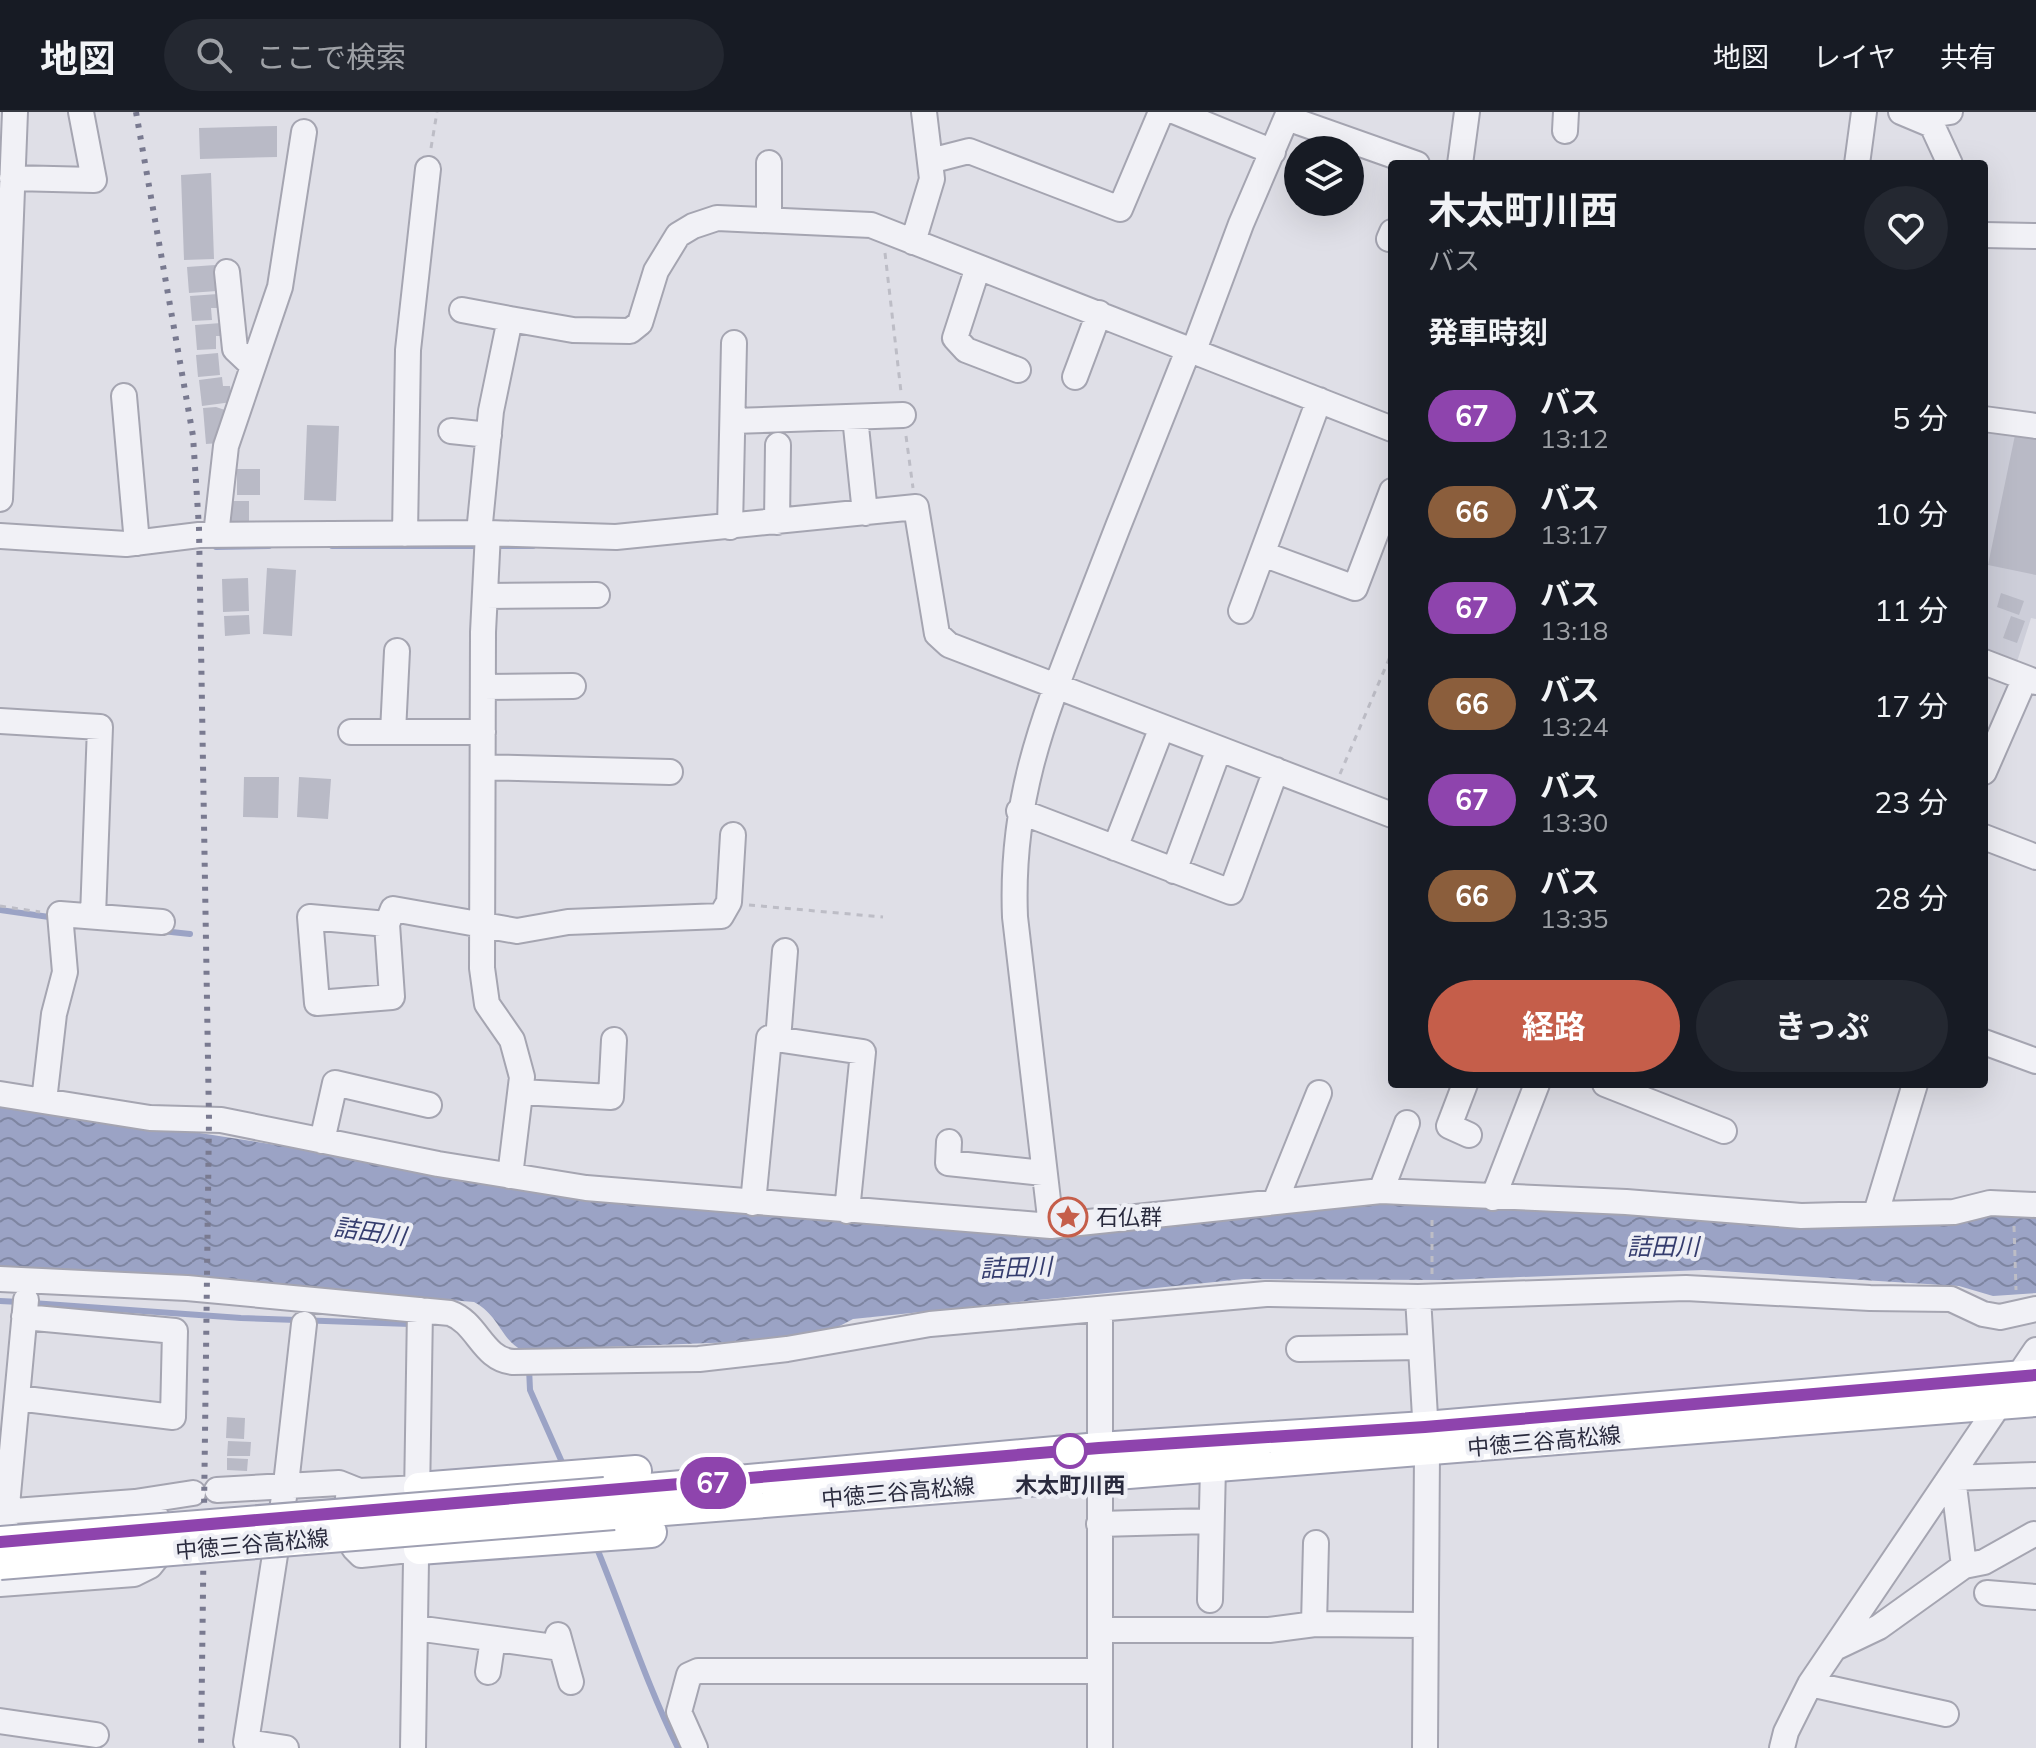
<!DOCTYPE html>
<html lang="ja">
<head>
<meta charset="utf-8">
<style>
  :root { --surface:#171b24; --page:#242831; --text:#f1f3f6; --muted:#9ea1a6; --line:#363941; --accent:#c55e4a }
  body { margin:0; font-family:Mulish,"Noto Sans JP",sans-serif; background:var(--page); color:var(--text); height:100vh; display:flex; flex-direction:column; font-size:30px; white-space:nowrap }
  * { box-sizing:border-box; margin:0 }
  p { font-size:26px; color:var(--muted) }
  .icon { flex:none; width:44px; height:44px; fill:none; stroke:currentColor; stroke-width:2; stroke-linecap:round; stroke-linejoin:round }
  .map { position:relative; flex:1; overflow:hidden }
  .drawer { position:absolute; left:1388px; top:48px; width:600px; height:928px; display:flex; flex-direction:column; background:var(--surface); border-radius:8px; box-shadow:0 8px 32px #0002 }
  .drawer>* { flex:none }
  .badge { padding:0 16px; border-radius:26px; font-size:28px; line-height:52px }
  .controls { position:absolute; left:1284px; top:24px; display:grid; gap:16px }
  .controls a { display:grid; place-items:center; width:80px; height:80px; border-radius:50%; background:var(--surface); box-shadow:0 8px 32px #0002; font-size:40px }
  .map>.badge { position:absolute; translate:-50% -50%; box-shadow:0 0 0 4px #fff }
  h2 { padding:0 40px; font-size:30px; line-height:72px }
  .round { display:grid; place-items:center; flex:none; width:84px; height:84px; border-radius:42px; background:var(--page) }
  .headline { display:flex; align-items:center; justify-content:space-between; height:136px; padding:0 40px }
  h1 { font-size:38px; font-weight:700; line-height:60px }
  .button { display:flex; gap:16px; margin-top:auto; padding:16px 40px }
  .button a { flex:1; height:92px; border-radius:48px; background:var(--accent); color:#fff; font-size:32px; font-weight:700; line-height:92px; text-align:center }
  .button a+a { background:var(--page); color:var(--text) }
  ul { padding:0; list-style:none }
  li { display:flex; align-items:center; gap:24px; height:96px; padding:0 40px }
  li div { flex:1 }
  li b { display:block; font-size:30px }
  li em { font-style:normal }
  li .badge { min-width:88px; font-weight:700; text-align:center }
  header { display:flex; align-items:center; gap:48px; box-sizing:border-box; height:112px; padding:0 40px; background:var(--surface); border-bottom:2px solid var(--line) }
  header strong { font-size:38px }
  nav { display:flex; gap:44px; margin-inline-start:auto; font-size:28px }
  .search { width:560px; height:72px; background:var(--page); display:flex; align-items:center; gap:20px; box-sizing:border-box; padding:0 28px; border-radius:44px; color:var(--muted); font-size:30px }
  .map>svg:first-child { display:block }
</style>
</head>
<body>
<header>
<strong>地図</strong>
<div class="search"><svg class="icon" aria-label="search" viewBox="0 0 24 24"><circle cx="10" cy="10" r="6"/><path d="M15 15l6 6"/></svg>ここで検索</div>
<nav><a>地図</a><a>レイヤ</a><a>共有</a></nav>
</header>
<div class="map">
<svg width="2036" height="1636" viewBox="0 0 2036 1636">
  <defs>
    <pattern id="water-waves" width="16" height="10" patternUnits="userSpaceOnUse" patternTransform="scale(2)"><rect width="16" height="10" fill="#9ba3c5"/><path d="M0 5q4-4 8 0t8 0" fill="none" stroke="#7e85a1"/></pattern>
  </defs>
  <rect width="100%" height="100%" fill="#dfdfe7"/>
  <path fill="#cdced9" d="M 1986,313 L 2036,319 L 2036,507 L 2031,506 L 2016,553 L 1984,541 Z"/>
  <path fill="url(#water-waves)" d="M 0,990 L 591,1082 L 1064,1120 L 1381,1086 L 2036,1099 L 2036,1181 L 1993,1184 L 1959,1174 L 1703,1158 L 1445,1168 L 1244,1167 L 853,1207 L 815,1227 L 522,1238 C 501,1228 500,1204 474,1190 L 196,1167 L 0,1158 Z"/>
  <g fill="none" stroke-linecap="round" stroke-linejoin="round">
    <path stroke="#9ba3c5" stroke-width="6" d="M 332,434 L 481,434
      M 492,434 L 533,434
      M 216,435 L 269,434
      M 0,798 L 56,806
      M 162,819 L 190,822
      M 0,1189 L 20,1190
      M 32,1191 L 241,1206 L 410,1212
      M 529,1256 L 530,1278 L 565,1357
      M 596,1434 C 624,1502 646,1571 678,1636"/>
  </g>
  <path fill="#b9bac6" d="M 277,14 L 277,45 L 200,47 L 199,16 Z
    M 211,61 L 214,147 L 184,148 L 181,63 Z
    M 215,153 L 217,179 L 189,181 L 187,155 Z
    M 218,182 L 218,196 L 211,196 L 212,208 L 192,209 L 190,184 Z
    M 221,211 L 222,224 L 216,224 L 216,237 L 197,238 L 195,213 Z
    M 218,241 L 220,263 L 198,265 L 196,243 Z
    M 222,265 L 223,274 L 230,274 L 232,290 L 202,294 L 199,268 Z
    M 216,295 L 225,298 L 226,315 L 218,316 L 219,331 L 206,332 L 203,296 Z
    M 307,313 L 339,314 L 336,389 L 304,388 Z
    M 2015,323 L 2036,327 L 2036,463 L 1988,453 Z
    M 237,357 L 260,357 L 260,383 L 237,383 Z
    M 225,389 L 249,389 L 249,413 L 225,412 Z
    M 267,456 L 296,458 L 292,524 L 263,522 Z
    M 248,466 L 249,499 L 223,500 L 222,467 Z
    M 2001,481 L 2024,489 L 2019,503 L 1997,495 Z
    M 249,503 L 250,522 L 225,524 L 224,504 Z
    M 2011,504 L 2025,509 L 2017,531 L 2003,526 Z
    M 244,665 L 279,665 L 278,706 L 243,705 Z
    M 299,665 L 331,667 L 328,707 L 297,705 Z
    M 227,1305 L 245,1306 L 244,1327 L 226,1326 Z
    M 228,1329 L 251,1330 L 250,1344 L 227,1344 Z
    M 227,1346 L 248,1347 L 247,1359 L 227,1358 Z"/>
  <g fill="none" stroke-linecap="round" stroke-linejoin="round">
    <defs>
      <path id="minor" d="M 1176,0 L 1273,40
        M 1901,0 L 1932,13 L 1950,52
        M 1918,5 L 1950,0
        M 1287,6 L 1417,52
        M 1565,19 L 1566,0
        M 930,49 L 969,39 L 1120,97 L 1161,0
        M 769,51 L 769,108
        M 1460,52 L 1467,0
        M 1857,52 L 1864,0
        M 12,66 L 94,68 L 81,0
        M 1984,123 L 2036,124
        M 1389,127 L 1392,120
        M 913,130 L 932,67 L 924,0
        M 978,155 L 955,226 L 966,238 L 1018,258
        M 227,160 L 235,237 L 253,254
        M 462,198 L 510,207 L 491,299 L 479,421
        M 510,207 L 573,218 L 630,219 L 640,211 L 656,159 L 678,123 L 693,114 L 717,106 L 871,113 L 1392,317
        M 1194,238 L 1241,112 L 1289,0
        M 1075,265 L 1099,201
        M 124,284 L 137,431
        M 855,305 L 865,401
        M 1984,307 L 2036,314
        M 733,309 L 903,303
        M 451,319 L 489,323
        M 0,387 L 15,0
        M 777,410 L 778,333
        M 730,415 L 734,231
        M 488,421 L 483,520 L 482,856 L 487,892 L 512,928 L 522,965 L 510,1064
        M 405,422 L 408,238 L 428,57
        M 216,423 L 226,334 L 280,175 L 304,20
        M 0,424 L 126,432 L 199,423 L 488,421 L 616,425 L 916,395 L 937,522 L 949,533 L 1392,703
        M 1263,442 L 1355,476 L 1392,379
        M 485,484 L 597,483
        M 1241,499 L 1319,288
        M 1984,550 L 2036,570
        M 483,575 L 573,574
        M 0,609 L 100,615 L 93,804
        M 351,620 L 483,620
        M 393,620 L 397,539
        M 483,655 L 670,660
        M 1984,660 L 2025,566
        M 1019,699 L 1231,780 L 1276,658
        M 1984,725 L 2036,745
        M 1115,736 L 1162,615
        M 1174,759 L 1219,637
        M 387,812 L 392,885 L 317,891 L 310,805 L 387,812 L 393,797 L 517,819 L 568,810 L 721,804 L 729,790 L 733,723
        M 778,928 L 785,839
        M 1984,930 L 2036,949
        M 1465,972 L 1449,1014 L 1469,1023
        M 1605,972 L 1724,1019
        M 521,980 L 611,985 L 614,928
        M 0,982 L 150,1006 L 221,1008 L 438,1052 L 586,1076 L 1051,1114 L 1381,1079 L 1626,1090 L 1801,1104 L 1954,1100 L 1990,1091 L 2036,1093
        M 44,989 L 54,902 L 65,860 L 60,802 L 162,810
        M 322,1029 L 335,971 L 429,993
        M 949,1030 L 948,1051 L 1043,1061
        M 1381,1079 L 1407,1011
        M 1493,1086 L 1537,972
        M 1275,1090 L 1319,981
        M 753,1091 L 769,926 L 863,940 L 847,1099
        M 1876,1101 L 1915,972
        M 1051,1114 L 1015,805 C 1010,680 1047,598 1091,484 C 1123,401 1156,318 1189,236
        M 0,1167 L 187,1176 L 450,1201 C 478,1211 482,1247 513,1250 L 699,1247 L 787,1237 L 930,1212 L 1266,1182 L 1418,1185 L 1686,1176 L 1870,1186 L 1951,1187 L 1983,1202 L 2000,1205 L 2036,1197
        M 1418,1185 L 1427,1339 L 1425,1636
        M 1100,1197 L 1100,1636
        M 1299,1237 L 1420,1235
        M 17,1286 L 173,1305 L 175,1219 L 24,1205
        M 1950,1366 L 2036,1363
        M 1953,1366 L 1964,1454
        M 217,1378 L 339,1371 L 359,1379
        M 135,1390 L 193,1381
        M 0,1400 L 135,1390 C 162,1398 160,1414 162,1439 L 150,1454 L 134,1462 L 0,1472
        M 1099,1412 L 1210,1409
        M 5,1415 L 26,1188
        M 419,1437 L 361,1443 L 354,1436 L 348,1386 L 359,1379 L 419,1376
        M 1987,1481 L 2036,1485
        M 1210,1488 L 1213,1354
        M 1314,1512 L 1316,1431
        M 416,1516 L 561,1536
        M 1100,1518 L 1269,1518 L 1315,1512 L 1423,1513
        M 558,1523 L 571,1570
        M 1837,1535 L 1879,1515 L 1964,1454 L 1984,1450 L 2034,1422
        M 488,1560 L 493,1527
        M 1810,1572 L 1946,1602
        M 0,1609 L 96,1623
        M 286,1636 L 246,1630 L 286,1372 L 304,1212
        M 413,1636 L 420,1198
        M 695,1636 L 679,1600 L 689,1563 L 698,1559 L 1100,1559
        M 1782,1636 L 1786,1620 L 1810,1572 L 2036,1238"/>
      <path id="major" d="M 419,1376 L 636,1359
        M 605,1381 L 1099,1336 L 1425,1315 L 2036,1263
        M 614,1402 L 2036,1289
        M 419,1437 L 651,1420"/>
    </defs>
    <use href="#minor" stroke="#a5a5b1" stroke-width="28"/>
    <use href="#major" stroke="#9fa0b2" stroke-width="34"/>
    <path stroke="#bdbdc6" stroke-width="3" stroke-dasharray="6 6" stroke-linecap="butt" d="M 431,36 L 437,0
      M 885,141 L 901,280
      M 906,324 L 913,376
      M 1340,662 L 1392,540
      M 749,793 L 883,805
      M 0,794 L 40,800
      M 2014,1114 L 2016,1178
      M 1432,1162 L 1432,1102"/>
    <use href="#minor" stroke="#f1f1f6" stroke-width="24"/>
    <use href="#major" stroke="#fff" stroke-width="30"/>
    <path stroke="#797a90" stroke-width="6" stroke-dasharray="4 8" stroke-linecap="butt" d="M 136,0 L 193,324 L 199,416 L 209,1007 L 201,1636"/>
    <defs>
      <path id="major-bridge" d="M 0,1430 L 605,1381
        M 0,1452 L 614,1402"/>
    </defs>
    <use href="#major-bridge" stroke="#9fa0b2" stroke-width="34" stroke-linecap="butt"/>
    <use href="#major-bridge" stroke="#fff" stroke-width="30"/>
  </g>
  <g fill="none" stroke-linecap="round" stroke-linejoin="round">
    <defs>
      <path id="line" d="M 0,1430 L 1099,1336 L 1425,1315 L 2036,1263"/>
    </defs>
    <use href="#line" stroke="#fff" stroke-width="18"/>
    <use href="#line" stroke="#8e44ad" stroke-width="12"/>
  </g>
  <defs>
    <symbol id="sight-ring" viewBox="-11 -11 22 22"><circle r="9.5" fill="#eeeff5" stroke="#c55e4a" stroke-width="1.5"/><path d="M0-6L1.8-2.2L6-1.7L2.9 1.2L3.7 5.4L0 3.3L-3.7 5.4L-2.9 1.2L-6-1.7L-1.8-2.2Z" fill="#c55e4a"/></symbol>
  </defs>
  <g fill-rule="evenodd">
    <use href="#sight-ring" x="1046" y="1083" width="44" height="44"/>
  </g>
  <circle fill="#fff" stroke="#8e44ad" stroke-width="4" cx="1070" cy="1339" r="16"/>
  <g text-anchor="middle" dominant-baseline="central" stroke-width="8" stroke-linejoin="round" paint-order="stroke">
    <g font-size="22" fill="#292a3d" stroke="#eeeff5" text-anchor="start">
      <text x="1096" y="1105">石仏群</text>
    </g>
    <g font-size="22" fill="#292a3d" stroke="#eeeff5">
      <text transform="translate(1544 1329) rotate(-5)">中徳三谷高松線</text>
      <text transform="translate(898 1380) rotate(-5)">中徳三谷高松線</text>
      <text transform="translate(252 1432) rotate(-5)">中徳三谷高松線</text>
    </g>
    <g font-size="22" font-weight="bold" fill="#292a3d" stroke="#eeeff5">
      <text x="1070" y="1373">木太町川西</text>
    </g>
    <g font-size="24" font-style="italic" fill="#353d6e" stroke="#eeeff5">
      <text transform="translate(370 1119) rotate(8)">詰田川</text>
      <text x="1663" y="1134">詰田川</text>
      <text transform="translate(1016 1155) rotate(-2)">詰田川</text>
    </g>
  </g>
</svg>
<div class="controls">
<a><svg class="icon" aria-label="layers" viewBox="0 0 24 24"><path d="M12 4l9 5-9 5-9-5zM3 14l9 5 9-5"/></svg></a>
</div>
<b class="badge" style="left:713px;top:1371px;background:#8e44ad;color:#fff">67</b>
<section class="drawer">
<div class="headline"><div><h1>木太町川西</h1><p>バス</p></div><a class="round"><svg class="icon" aria-label="heart" viewBox="0 0 24 24"><path d="M12 20l-8-8c-3-5 5-10 8-4 3-6 11-1 8 4z"/></svg></a></div>
<h2>発車時刻</h2>
<ul>
<li><span class="badge" style="background:#8e44ad;color:#fff">67</span><div><b>バス</b><p>13:12</p></div><em>5 分</em></li>
<li><span class="badge" style="background:#8b5e3c;color:#fff">66</span><div><b>バス</b><p>13:17</p></div><em>10 分</em></li>
<li><span class="badge" style="background:#8e44ad;color:#fff">67</span><div><b>バス</b><p>13:18</p></div><em>11 分</em></li>
<li><span class="badge" style="background:#8b5e3c;color:#fff">66</span><div><b>バス</b><p>13:24</p></div><em>17 分</em></li>
<li><span class="badge" style="background:#8e44ad;color:#fff">67</span><div><b>バス</b><p>13:30</p></div><em>23 分</em></li>
<li><span class="badge" style="background:#8b5e3c;color:#fff">66</span><div><b>バス</b><p>13:35</p></div><em>28 分</em></li>
</ul>
<div class="button"><a>経路</a><a>きっぷ</a></div>
</section>
</div>
</body>
</html>
